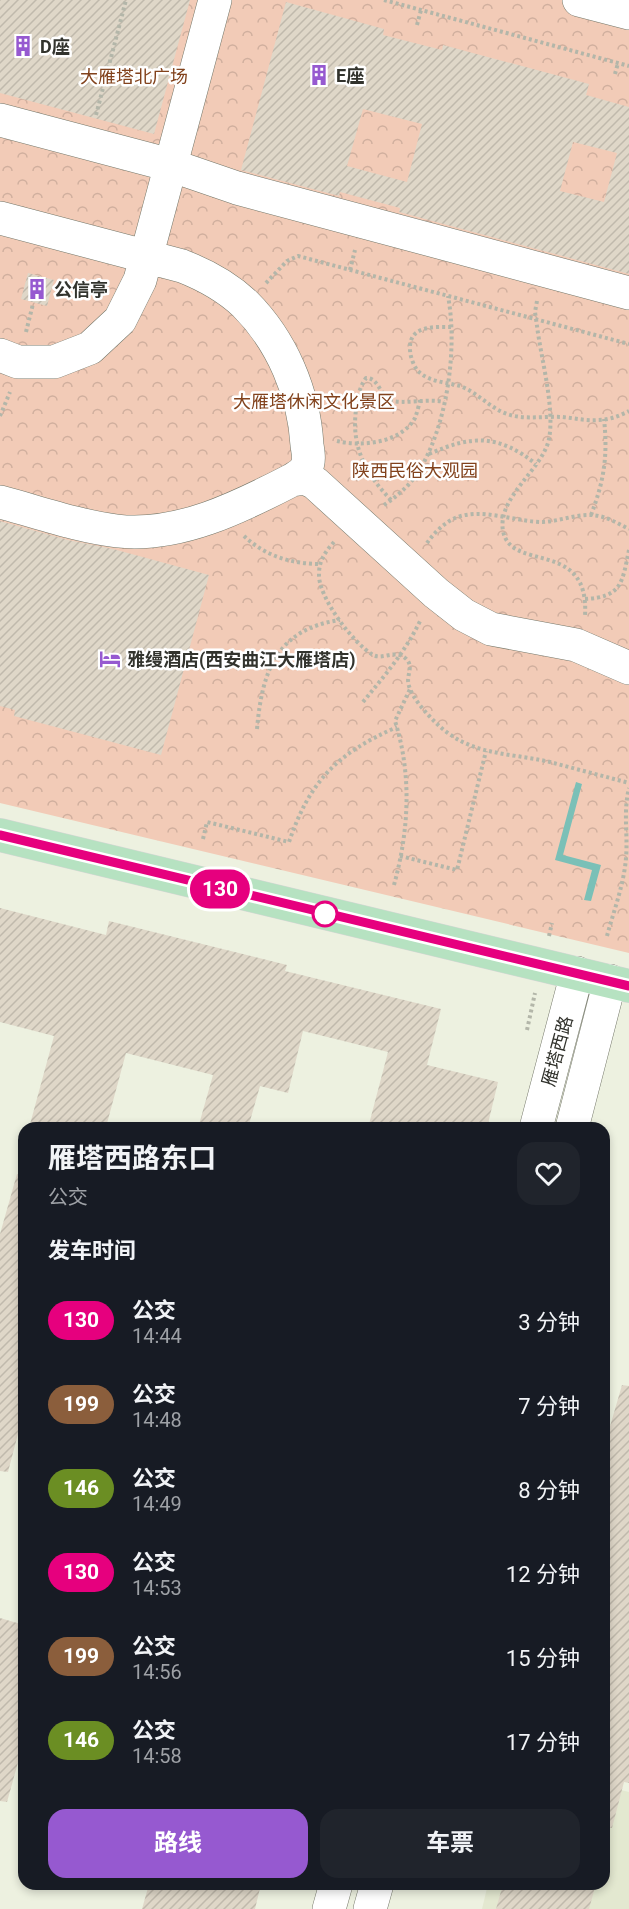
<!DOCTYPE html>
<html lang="zh">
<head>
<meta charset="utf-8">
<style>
  :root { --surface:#171b24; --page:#20242c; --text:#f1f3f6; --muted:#9ea1a6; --accent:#9659d0 }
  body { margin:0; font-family:Roboto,"Noto Sans SC",sans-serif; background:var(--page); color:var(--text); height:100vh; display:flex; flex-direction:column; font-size:22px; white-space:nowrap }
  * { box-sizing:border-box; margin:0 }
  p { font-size:20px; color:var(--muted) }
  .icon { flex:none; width:33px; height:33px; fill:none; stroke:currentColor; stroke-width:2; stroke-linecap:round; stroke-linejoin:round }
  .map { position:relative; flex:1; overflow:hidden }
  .panel { position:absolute; left:18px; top:1122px; width:592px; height:768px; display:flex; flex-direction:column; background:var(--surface); border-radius:18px; box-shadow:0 3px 9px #0003 }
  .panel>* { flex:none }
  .badge { padding:0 12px; border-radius:20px; font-size:21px; line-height:39px }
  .map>.badge { position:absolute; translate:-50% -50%; box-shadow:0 0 0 3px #fff }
  h2 { padding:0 30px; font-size:22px; line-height:54px }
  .round { display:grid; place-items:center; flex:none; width:63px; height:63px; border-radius:18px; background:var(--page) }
  .overview { display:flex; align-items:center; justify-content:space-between; height:102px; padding:0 30px }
  h1 { font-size:28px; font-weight:700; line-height:45px }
  .primary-button { display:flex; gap:12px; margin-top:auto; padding:12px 30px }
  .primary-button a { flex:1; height:69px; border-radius:18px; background:var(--accent); color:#fff; font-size:24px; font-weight:700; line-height:69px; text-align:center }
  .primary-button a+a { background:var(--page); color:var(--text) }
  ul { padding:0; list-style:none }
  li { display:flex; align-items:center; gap:18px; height:84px; padding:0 30px }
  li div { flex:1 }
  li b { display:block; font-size:22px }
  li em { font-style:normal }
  li .badge { min-width:66px; font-weight:700; text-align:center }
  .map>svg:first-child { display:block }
</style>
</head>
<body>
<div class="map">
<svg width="629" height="1909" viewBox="0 0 629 1909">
  <defs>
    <pattern id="park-crowns" width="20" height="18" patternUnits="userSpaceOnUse" patternTransform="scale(1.5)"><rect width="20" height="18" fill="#f2cbb7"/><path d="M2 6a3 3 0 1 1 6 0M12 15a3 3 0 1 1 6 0" fill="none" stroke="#d0af9e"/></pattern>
    <pattern id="building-hatch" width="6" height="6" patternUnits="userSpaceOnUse" patternTransform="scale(1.5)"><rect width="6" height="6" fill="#dfd7c8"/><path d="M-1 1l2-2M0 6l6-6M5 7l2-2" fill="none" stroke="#c0b9ac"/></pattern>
  </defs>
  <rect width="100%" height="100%" fill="#edf1e0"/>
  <path fill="#e3e8d0" d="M 605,1786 L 629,1792 L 629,1909 L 482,1909 L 488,1884 L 604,1884 Z"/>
  <path fill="url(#park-crowns)" d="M 0,0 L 629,0 L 629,953 L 0,803 Z"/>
  <path fill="#7ac0b7" d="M 576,782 L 582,784 L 563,855 L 601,865 L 591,901 L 584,900 L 592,870 L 555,860 Z"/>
  <path fill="url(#building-hatch)" fill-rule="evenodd" d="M 0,0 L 190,0 L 154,134 L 0,93 Z
    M 286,2 L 384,29 L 383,35 L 442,50 L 443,45 L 589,84 L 586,95 L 629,107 L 629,274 L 399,212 L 400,208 L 340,192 L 339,196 L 241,170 ZM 363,109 L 422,124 L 407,182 L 347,166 ZM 573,142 L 617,153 L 604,202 L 560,191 Z
    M 28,273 L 54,280 L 47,306 L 21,299 Z
    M 0,521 L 68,540 L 113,549 L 209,575 L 161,755 L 14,716 L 15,710 L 0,706 Z
    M 0,908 L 106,935 L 109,921 L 287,965 L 285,971 L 441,1009 L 427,1065 L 498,1082 L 487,1128 L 368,1128 L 388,1052 L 303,1031 L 288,1093 L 260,1086 L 248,1128 L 198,1128 L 213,1075 L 126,1053 L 106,1127 L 85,1122 L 83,1128 L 29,1128 L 54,1036 L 0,1022 Z
    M 17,1174 L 24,1175 L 24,1411 L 8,1472 L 0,1471 L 0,1234 Z
    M 622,1385 L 629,1386 L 629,1783 L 624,1782 L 612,1828 L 604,1827 L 604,1447 Z
    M 0,1618 L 24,1625 L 24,1741 L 7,1802 L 0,1801 Z
    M 149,1884 L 261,1884 L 255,1909 L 142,1909 Z
    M 503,1884 L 596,1884 L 589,1909 L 496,1909 Z"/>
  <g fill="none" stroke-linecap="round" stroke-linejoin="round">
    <defs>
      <path id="minor" d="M 579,0 L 629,13
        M 0,120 L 170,165 L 237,188 L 629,293
        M 0,218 L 182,266 C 205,275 227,287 245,304 C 282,341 304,393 307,445 C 308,452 310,461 306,468 C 303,474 298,476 292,480
        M 0,355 L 18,362 L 54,362 L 90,348 L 120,320 L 140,280 L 215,0
        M 0,502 C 38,512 77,526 117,531 C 178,538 240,507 292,480 L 305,478 L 315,483 L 436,593 L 464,615 L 491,629 L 576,645 L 629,668
        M 536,1128 L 577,973
        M 572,1128 L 610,981
        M 329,1909 L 336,1884
        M 370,1909 L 377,1884"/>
      <path id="major" d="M 0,835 L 629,986"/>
    </defs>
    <use href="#minor" stroke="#747769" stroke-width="34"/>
    <use href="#major" stroke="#d6d6d5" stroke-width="34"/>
    <path stroke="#b3b6a9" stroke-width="4" stroke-dasharray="3 3" stroke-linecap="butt" d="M 384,0 L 629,66
      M 417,25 L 421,10
      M 615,74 L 618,63
      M 96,115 L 126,0
      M 350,270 L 355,250
      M 266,283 L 287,261 L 298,256 L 629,344
      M 537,301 L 535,312 L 537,326 C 541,358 555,408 549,439 C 543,469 497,497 503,531 C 511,573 590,538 585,616
      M 451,327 C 434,327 409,325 410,349 C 410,356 413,364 417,370 C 428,382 445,382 460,386 C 477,392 490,408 507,414 C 524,420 544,416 562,417 C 574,418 586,421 598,420 C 609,420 619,416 629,411
      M 26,332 L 33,304
      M 0,416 L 10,392
      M 337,441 C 362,447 401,443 415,418 C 417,413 419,405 420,400
      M 429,454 C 472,435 498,434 536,464
      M 391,500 C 366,474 351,447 356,410 C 357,399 359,388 366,378 C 379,378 379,394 390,400 C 402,405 427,398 444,402
      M 384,505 C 396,497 408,487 417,474 C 447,428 458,349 448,296
      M 591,515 C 604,481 608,456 604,419
      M 244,536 C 265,556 292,564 320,564
      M 334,542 C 326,551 319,560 319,574 C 318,597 353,643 373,655 C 383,660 393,650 404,657 C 416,666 405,675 409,686 C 413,699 426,713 436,723 C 470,756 506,752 550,762 C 576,769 603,776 629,783
      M 427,543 C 434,533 444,523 455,518 C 482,507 515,522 543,522 C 562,521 580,512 599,516 C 609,518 619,524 629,529
      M 585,599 C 622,597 622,583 629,550
      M 363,702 C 385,675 406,651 421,619
      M 257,729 C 262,672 276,629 340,620
      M 203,839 L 207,822 L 289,842 C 310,780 338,753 397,727
      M 400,856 L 457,870 L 486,751
      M 394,885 C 409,830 412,775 395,721 L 410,689
      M 549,936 L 552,923
      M 607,936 C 614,910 624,884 626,858 C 628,834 623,812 629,788
      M 527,1030 L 535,993"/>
    <use href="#minor" stroke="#fff" stroke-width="33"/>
    <use href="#major" stroke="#b6e2c1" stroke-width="33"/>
  </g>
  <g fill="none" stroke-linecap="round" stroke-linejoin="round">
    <defs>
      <path id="line" d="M 0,835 L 629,986"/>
    </defs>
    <use href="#line" stroke="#fff" stroke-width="14"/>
    <use href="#line" stroke="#e6007e" stroke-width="9"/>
  </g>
  <defs>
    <symbol id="building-bare" viewBox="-9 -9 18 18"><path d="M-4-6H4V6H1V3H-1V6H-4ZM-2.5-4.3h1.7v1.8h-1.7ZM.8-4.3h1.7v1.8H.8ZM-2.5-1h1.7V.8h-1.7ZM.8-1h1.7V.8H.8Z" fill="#9659d0" stroke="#fff" stroke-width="2.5" paint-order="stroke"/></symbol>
    <symbol id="hotel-bare" viewBox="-9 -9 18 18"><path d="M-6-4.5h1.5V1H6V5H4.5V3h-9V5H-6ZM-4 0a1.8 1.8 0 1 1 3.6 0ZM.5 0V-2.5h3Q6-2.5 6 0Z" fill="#9659d0" stroke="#fff" stroke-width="2.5" paint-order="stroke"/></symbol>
  </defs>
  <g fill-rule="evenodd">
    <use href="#building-bare" x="8" y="31" width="30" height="30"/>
    <use href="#building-bare" x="304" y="60" width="30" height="30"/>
    <use href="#building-bare" x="22" y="274" width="30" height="30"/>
    <use href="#hotel-bare" x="95" y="644" width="30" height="30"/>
  </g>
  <circle fill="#fff" stroke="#e6007e" stroke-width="3" cx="325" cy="914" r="12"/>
  <g text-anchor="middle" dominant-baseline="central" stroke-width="5" stroke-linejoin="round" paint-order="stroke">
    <g font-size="18" font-weight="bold" fill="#32332d" stroke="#fff" text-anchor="start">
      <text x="40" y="46">D座</text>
      <text x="336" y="75">E座</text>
      <text x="54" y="289">公信亭</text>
      <text x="127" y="659">雅缦酒店(西安曲江大雁塔店)</text>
    </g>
    <g font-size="18" fill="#82421c" stroke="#fff">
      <text x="134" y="76">大雁塔北广场</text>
      <text x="314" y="401">大雁塔休闲文化景区</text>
      <text x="415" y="470">陕西民俗大观园</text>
    </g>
    <g font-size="18" fill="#32332d" stroke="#fff">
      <text transform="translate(557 1051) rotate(-75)">雁塔西路</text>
    </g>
  </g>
</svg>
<b class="badge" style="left:220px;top:889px;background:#e6007e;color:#fff">130</b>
<section class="panel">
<div class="overview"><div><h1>雁塔西路东口</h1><p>公交</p></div><a class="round"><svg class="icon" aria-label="heart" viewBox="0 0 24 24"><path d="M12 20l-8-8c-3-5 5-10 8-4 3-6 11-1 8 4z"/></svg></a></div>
<h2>发车时间</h2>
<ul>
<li><span class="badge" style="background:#e6007e;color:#fff">130</span><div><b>公交</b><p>14:44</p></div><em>3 分钟</em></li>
<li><span class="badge" style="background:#8b5e3c;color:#fff">199</span><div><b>公交</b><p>14:48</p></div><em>7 分钟</em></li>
<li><span class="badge" style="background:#6b8e23;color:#fff">146</span><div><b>公交</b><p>14:49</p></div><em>8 分钟</em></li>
<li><span class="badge" style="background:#e6007e;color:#fff">130</span><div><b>公交</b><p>14:53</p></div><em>12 分钟</em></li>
<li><span class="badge" style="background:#8b5e3c;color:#fff">199</span><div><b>公交</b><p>14:56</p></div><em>15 分钟</em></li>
<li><span class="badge" style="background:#6b8e23;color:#fff">146</span><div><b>公交</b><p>14:58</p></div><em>17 分钟</em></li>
</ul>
<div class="primary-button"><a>路线</a><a>车票</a></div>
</section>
</div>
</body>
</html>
